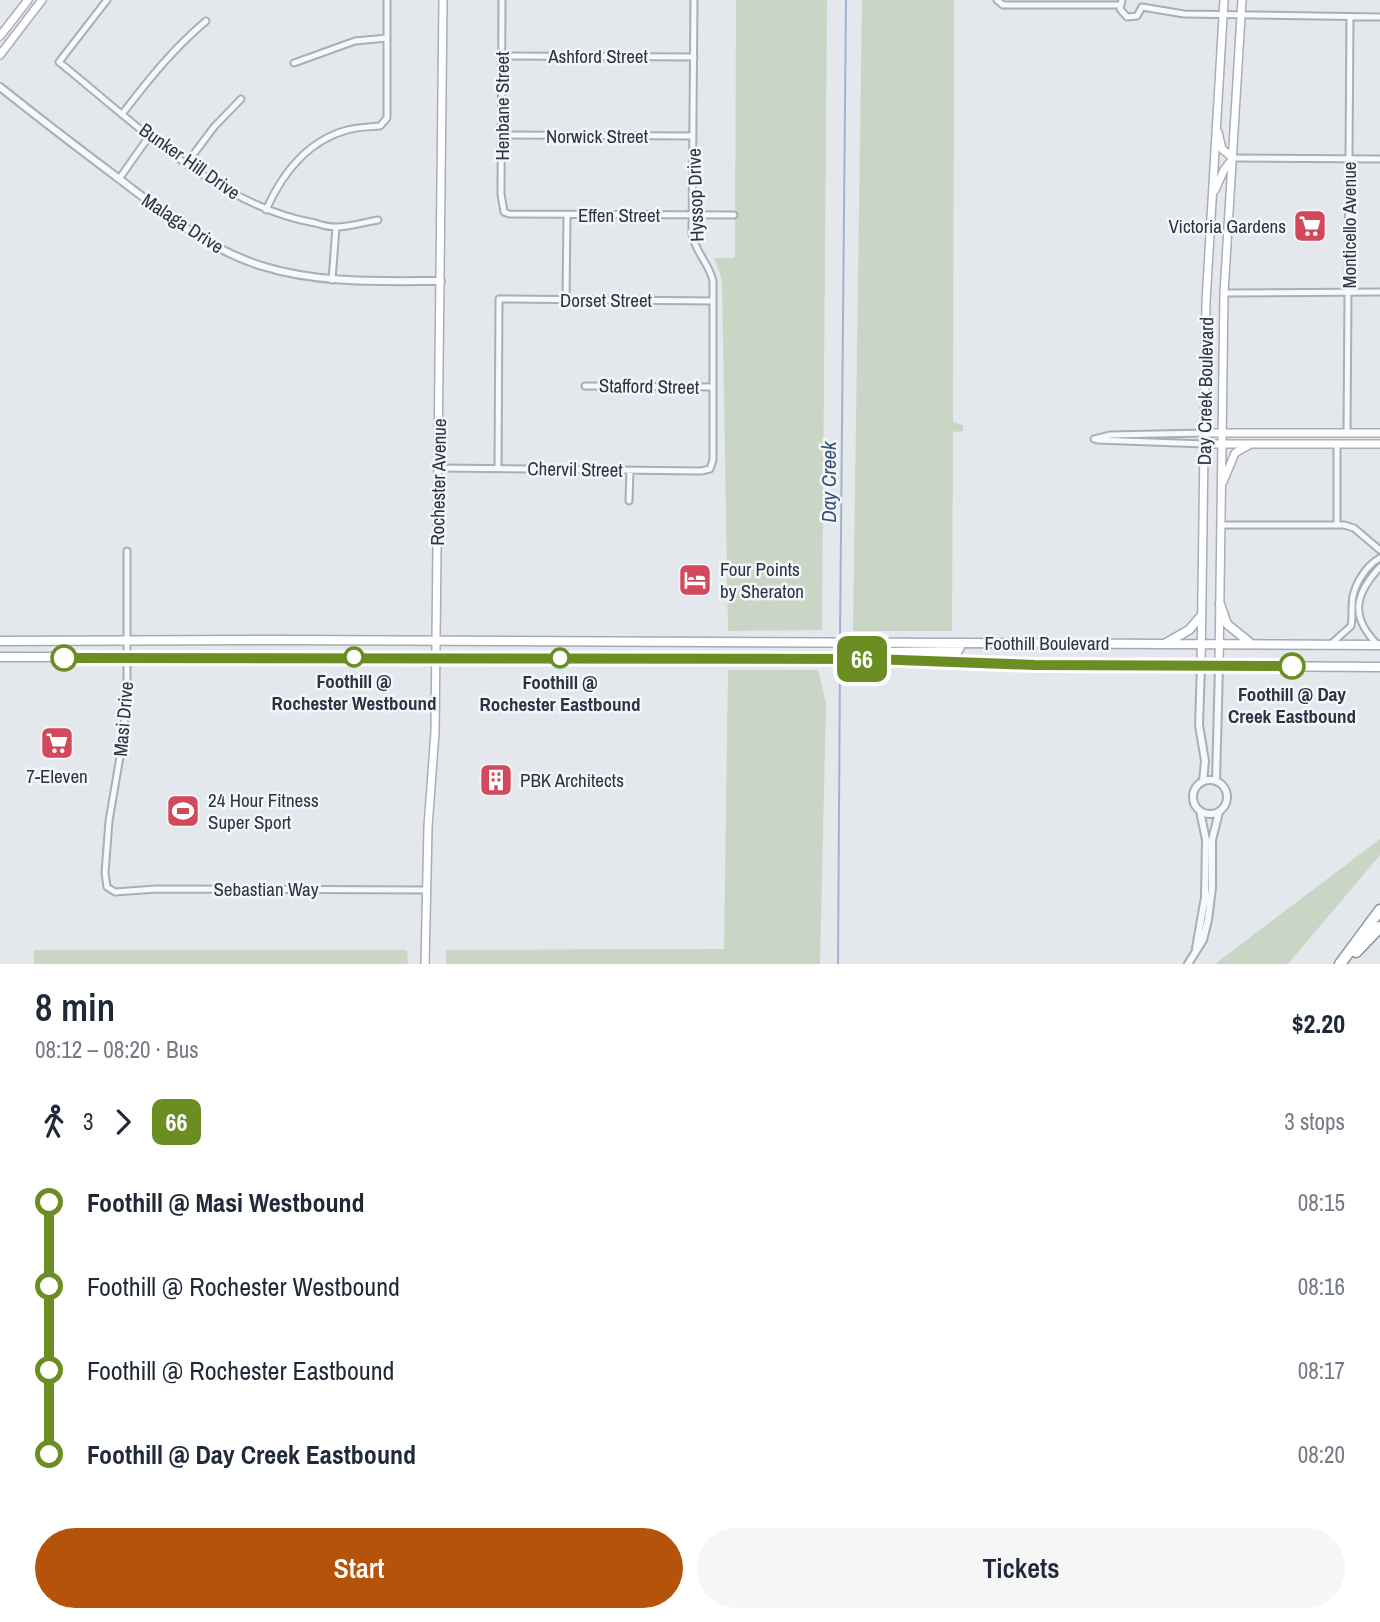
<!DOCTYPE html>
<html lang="en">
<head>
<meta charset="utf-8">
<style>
  :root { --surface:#fff; --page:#f6f6f7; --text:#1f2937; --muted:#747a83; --accent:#b45309 }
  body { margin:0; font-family:"Archivo Narrow",sans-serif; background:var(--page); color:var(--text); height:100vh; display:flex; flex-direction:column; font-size:26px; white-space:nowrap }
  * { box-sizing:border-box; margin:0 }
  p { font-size:23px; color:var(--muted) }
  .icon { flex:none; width:38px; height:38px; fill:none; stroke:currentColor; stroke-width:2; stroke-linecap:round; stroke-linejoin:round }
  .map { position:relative; height:964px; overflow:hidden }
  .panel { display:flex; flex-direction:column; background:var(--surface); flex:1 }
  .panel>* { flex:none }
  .badge { padding:0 14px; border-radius:10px; font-size:24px; line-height:46px }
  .map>.badge { position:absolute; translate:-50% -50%; box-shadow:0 0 0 4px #fff }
  .legs { display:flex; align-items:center; gap:10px; height:77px; padding:0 35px; font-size:23px }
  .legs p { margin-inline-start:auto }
  .summary { display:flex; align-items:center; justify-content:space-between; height:119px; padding:0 35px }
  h1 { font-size:38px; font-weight:600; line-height:52px }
  .action { display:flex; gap:14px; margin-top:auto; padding:14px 35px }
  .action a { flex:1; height:80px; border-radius:42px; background:var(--accent); color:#fff; font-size:28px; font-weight:600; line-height:80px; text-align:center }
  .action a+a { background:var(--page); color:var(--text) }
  ul { padding:0 35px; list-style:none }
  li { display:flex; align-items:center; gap:24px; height:84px; font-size:26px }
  li i { display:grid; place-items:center; width:10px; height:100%; margin:0 9px; background:currentColor }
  li i::after { content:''; width:18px; height:18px; margin:-9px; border:5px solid; border-radius:50%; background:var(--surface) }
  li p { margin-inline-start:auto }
  li:first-child i { background:linear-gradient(#0000 50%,currentColor 0) }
  li:last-child i { background:linear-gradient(currentColor 50%,#0000 0) }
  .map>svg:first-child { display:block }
</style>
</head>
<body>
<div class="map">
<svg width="1380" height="964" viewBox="0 0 1380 964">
  <rect width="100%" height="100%" fill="#e4e7ec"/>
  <path fill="#c9d6c5" d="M 736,0 L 827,0 L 822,630 L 728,631 L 722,280 L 714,258 L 735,258 Z
    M 862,0 L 954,0 L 953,422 L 963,425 L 963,431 L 953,432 L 952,631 L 853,631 Z
    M 728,670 L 818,670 L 826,703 L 820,964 L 446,964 L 446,950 L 724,949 Z
    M 1380,839 L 1380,855 L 1288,964 L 1215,964 Z
    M 34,950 L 407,950 L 408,964 L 34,964 Z"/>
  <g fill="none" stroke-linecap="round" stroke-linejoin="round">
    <path stroke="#9fb4cc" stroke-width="2" d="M 840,639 L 846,0
      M 838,964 L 840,663"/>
    <defs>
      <path id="minor" d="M 107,0 L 59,62 C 132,121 220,207 315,223 C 321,225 329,227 336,227 C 350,227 365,222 378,220
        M 502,0 L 501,194 L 504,212 L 509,214 L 734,215
        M 997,0 L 1003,5 L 1120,5
        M 1122,0 L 1120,9 L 1127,17 L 1137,16 L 1142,7
        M 1142,7 L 1184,14 L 1380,17
        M 502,56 L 694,57
        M 294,63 L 355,41 L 387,38
        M 123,113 C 149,79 173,49 206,21
        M 502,135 L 693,136
        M 1233,158 L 1380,159
        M 187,163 L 214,127 L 241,99
        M 119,179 L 150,135
        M 266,210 C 282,174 307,141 347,130 C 357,127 369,127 380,126 L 387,118 L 387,0
        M 332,280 L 336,227
        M 1224,293 L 1380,292
        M 566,300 L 567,215
        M 585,386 L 713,387
        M 1347,433 L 1350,17
        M 1094,439 L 1110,435 L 1205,433
        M 1097,440 L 1205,444
        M 1337,444 L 1337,525
        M 439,468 L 701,471 L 710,469 L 713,460 L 713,281 C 709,263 695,252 692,234 L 694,0
        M 498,468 L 499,299 L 713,301
        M 629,501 L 630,470
        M 1221,525 L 1344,525 L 1354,528 L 1380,550
        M 127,551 L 127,691 L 123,739 L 109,821 L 105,873 L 107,887 L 115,892 L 156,889 L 427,890
        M 1331,644 L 1351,626 C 1353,616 1351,606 1353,596 C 1356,582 1367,565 1380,558
        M 1378,645 C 1350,617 1354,595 1380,567"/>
      <path id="tertiary" d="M 0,87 C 39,118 78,148 118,178 C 163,212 207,249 262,266 C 319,284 381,281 441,281
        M 1201,666 L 1199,725 L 1205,761 L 1203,781
        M1193 797a17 17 0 1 1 34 0a17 17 0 1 1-34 0Z
        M 1216,781 L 1219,666
        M 1196,948 L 1205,897 L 1206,840 L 1200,811
        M 1188,964 L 1203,940 L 1208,920 L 1212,888 L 1212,840 L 1219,812"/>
      <path id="secondary" d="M 0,36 L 28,0
        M 0,55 L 42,0
        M 1218,132 L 1222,149 L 1233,158
        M 1215,190 L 1224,170 L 1233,158
        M 1205,433 L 1380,433
        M 1205,444 L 1380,444
        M 1223,482 L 1235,453 L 1249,445
        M 1201,666 L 1206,302 L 1224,0
        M 1219,666 L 1224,293 L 1242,0
        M 425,964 L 428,827 L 435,732 L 443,0"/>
      <path id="primary" d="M 1220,604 L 1227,624 L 1249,642
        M 0,641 L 283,640 L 1380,645
        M 1166,643 L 1189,630 L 1201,616
        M 878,656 L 891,652 L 958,651 L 962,643
        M 0,657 L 872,658 L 1035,665 L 1380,667"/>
      <path id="motorway" d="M 1356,952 L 1380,927
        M 1340,964 L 1380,910"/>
    </defs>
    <use href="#minor" stroke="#a9aeb7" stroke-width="9"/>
    <use href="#tertiary" stroke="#a9aeb7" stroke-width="10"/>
    <use href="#secondary" stroke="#a9aeb7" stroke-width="10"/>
    <use href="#primary" stroke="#a3abb8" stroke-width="11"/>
    <use href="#motorway" stroke="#8b94a3" stroke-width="13"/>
    <use href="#minor" stroke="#f7f8fa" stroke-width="5"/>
    <use href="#tertiary" stroke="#f7f8fa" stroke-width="6"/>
    <use href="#secondary" stroke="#fff" stroke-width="7"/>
    <use href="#primary" stroke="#fff" stroke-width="8"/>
    <use href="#motorway" stroke="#fff" stroke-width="10"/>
  </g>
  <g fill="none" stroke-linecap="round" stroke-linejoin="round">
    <defs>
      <path id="line-1" d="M 64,658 L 872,659 L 1035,665 L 1292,666"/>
    </defs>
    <use href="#line-1" stroke="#fff" stroke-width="16"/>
    <use href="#line-1" stroke="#6b8e23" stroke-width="10"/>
  </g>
  <defs>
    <symbol id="supermarket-square" viewBox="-11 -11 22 22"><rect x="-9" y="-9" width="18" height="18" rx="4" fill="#d1495b" stroke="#f4f6f9"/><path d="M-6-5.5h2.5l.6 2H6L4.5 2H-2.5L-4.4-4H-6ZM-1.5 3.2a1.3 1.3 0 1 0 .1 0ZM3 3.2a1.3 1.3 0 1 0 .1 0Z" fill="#fff"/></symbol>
    <symbol id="hotel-square" viewBox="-11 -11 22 22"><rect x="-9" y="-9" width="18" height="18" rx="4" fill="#d1495b" stroke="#f4f6f9"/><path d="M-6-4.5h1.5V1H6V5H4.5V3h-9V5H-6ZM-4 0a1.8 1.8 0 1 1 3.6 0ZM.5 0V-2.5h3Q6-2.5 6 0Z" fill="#fff"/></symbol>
    <symbol id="building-square" viewBox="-11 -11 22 22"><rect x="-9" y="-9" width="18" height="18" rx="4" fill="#d1495b" stroke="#f4f6f9"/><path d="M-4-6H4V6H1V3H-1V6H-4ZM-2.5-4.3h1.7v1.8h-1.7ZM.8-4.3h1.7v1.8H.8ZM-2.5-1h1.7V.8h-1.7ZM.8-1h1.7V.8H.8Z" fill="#fff"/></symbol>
    <symbol id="stadium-square" viewBox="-11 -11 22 22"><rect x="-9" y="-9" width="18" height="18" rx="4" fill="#d1495b" stroke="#f4f6f9"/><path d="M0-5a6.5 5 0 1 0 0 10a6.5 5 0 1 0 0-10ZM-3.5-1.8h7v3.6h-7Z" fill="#fff"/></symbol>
  </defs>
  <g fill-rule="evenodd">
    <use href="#supermarket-square" x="1291" y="207" width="38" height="38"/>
    <use href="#hotel-square" x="676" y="561" width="38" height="38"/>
    <use href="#supermarket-square" x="38" y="724" width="38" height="38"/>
    <use href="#building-square" x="477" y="761" width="38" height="38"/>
    <use href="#stadium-square" x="164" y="792" width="38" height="38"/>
  </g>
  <g fill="#fff" stroke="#6b8e23" stroke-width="3.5">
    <circle cx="354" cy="657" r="9"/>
    <circle cx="64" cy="658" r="12"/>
    <circle cx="560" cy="658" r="9"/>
    <circle cx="1292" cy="666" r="12"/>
  </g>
  <g text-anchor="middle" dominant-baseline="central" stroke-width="5" stroke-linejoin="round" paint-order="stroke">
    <g font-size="19" fill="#2b3445" stroke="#f4f6f9">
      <text x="598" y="56">Ashford Street</text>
      <text transform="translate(502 106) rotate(-90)">Henbane Street</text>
      <text x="597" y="136">Norwick Street</text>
      <text transform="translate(190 161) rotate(35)">Bunker Hill Drive</text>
      <text transform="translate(695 195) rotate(-92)">Hyssop Drive</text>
      <text x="619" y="215">Effen Street</text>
      <text transform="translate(183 223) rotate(33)">Malaga Drive</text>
      <text transform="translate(1349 225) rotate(-90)">Monticello Avenue</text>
      <text x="606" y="300">Dorset Street</text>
      <text transform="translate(649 386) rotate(1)">Stafford Street</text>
      <text transform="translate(1205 391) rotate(-89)">Day Creek Boulevard</text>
      <text transform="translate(575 469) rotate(1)">Chervil Street</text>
      <text transform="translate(438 482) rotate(-89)">Rochester Avenue</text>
      <text x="1047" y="643">Foothill Boulevard</text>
      <text transform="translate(123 719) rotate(-85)">Masi Drive</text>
      <text x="266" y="889">Sebastian Way</text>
    </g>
    <g font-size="19" fill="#2b3445" stroke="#f4f6f9" text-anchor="start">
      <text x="1286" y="226" text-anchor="end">Victoria Gardens</text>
      <text x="720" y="569">Four Points<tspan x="720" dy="22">by Sheraton</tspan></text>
      <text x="57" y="776" text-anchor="middle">7-Eleven</text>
      <text x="520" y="780">PBK Architects</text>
      <text x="208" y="800">24 Hour Fitness<tspan x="208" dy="22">Super Sport</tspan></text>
    </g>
    <g font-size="19" font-weight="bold" fill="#2b3445" stroke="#f4f6f9">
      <text x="354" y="681">Foothill @<tspan x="354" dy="22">Rochester Westbound</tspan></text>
      <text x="560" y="682">Foothill @<tspan x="560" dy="22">Rochester Eastbound</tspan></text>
      <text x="1292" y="694">Foothill @ Day<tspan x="1292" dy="22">Creek Eastbound</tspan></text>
    </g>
    <g font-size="21" font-style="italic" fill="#34527a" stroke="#f4f6f9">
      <text transform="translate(828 482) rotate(-90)">Day Creek</text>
    </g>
  </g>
</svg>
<b class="badge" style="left:862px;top:659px;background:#6b8e23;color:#fff">66</b>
</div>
<section class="panel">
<div class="summary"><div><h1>8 min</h1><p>08:12 – 08:20 · Bus</p></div><b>$2.20</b></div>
<div class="legs"><svg class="icon" aria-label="walk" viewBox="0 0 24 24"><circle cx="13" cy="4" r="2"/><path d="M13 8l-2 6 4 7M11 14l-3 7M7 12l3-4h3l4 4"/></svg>3<svg class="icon" aria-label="forward" viewBox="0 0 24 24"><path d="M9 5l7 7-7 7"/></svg><b class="badge" style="background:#6b8e23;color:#fff">66</b><p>3 stops</p></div>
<ul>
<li><i style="color:#6b8e23"></i><b>Foothill @ Masi Westbound</b><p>08:15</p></li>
<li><i style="color:#6b8e23"></i><span>Foothill @ Rochester Westbound</span><p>08:16</p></li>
<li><i style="color:#6b8e23"></i><span>Foothill @ Rochester Eastbound</span><p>08:17</p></li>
<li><i style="color:#6b8e23"></i><b>Foothill @ Day Creek Eastbound</b><p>08:20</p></li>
</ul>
<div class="action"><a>Start</a><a>Tickets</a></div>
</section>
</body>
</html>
